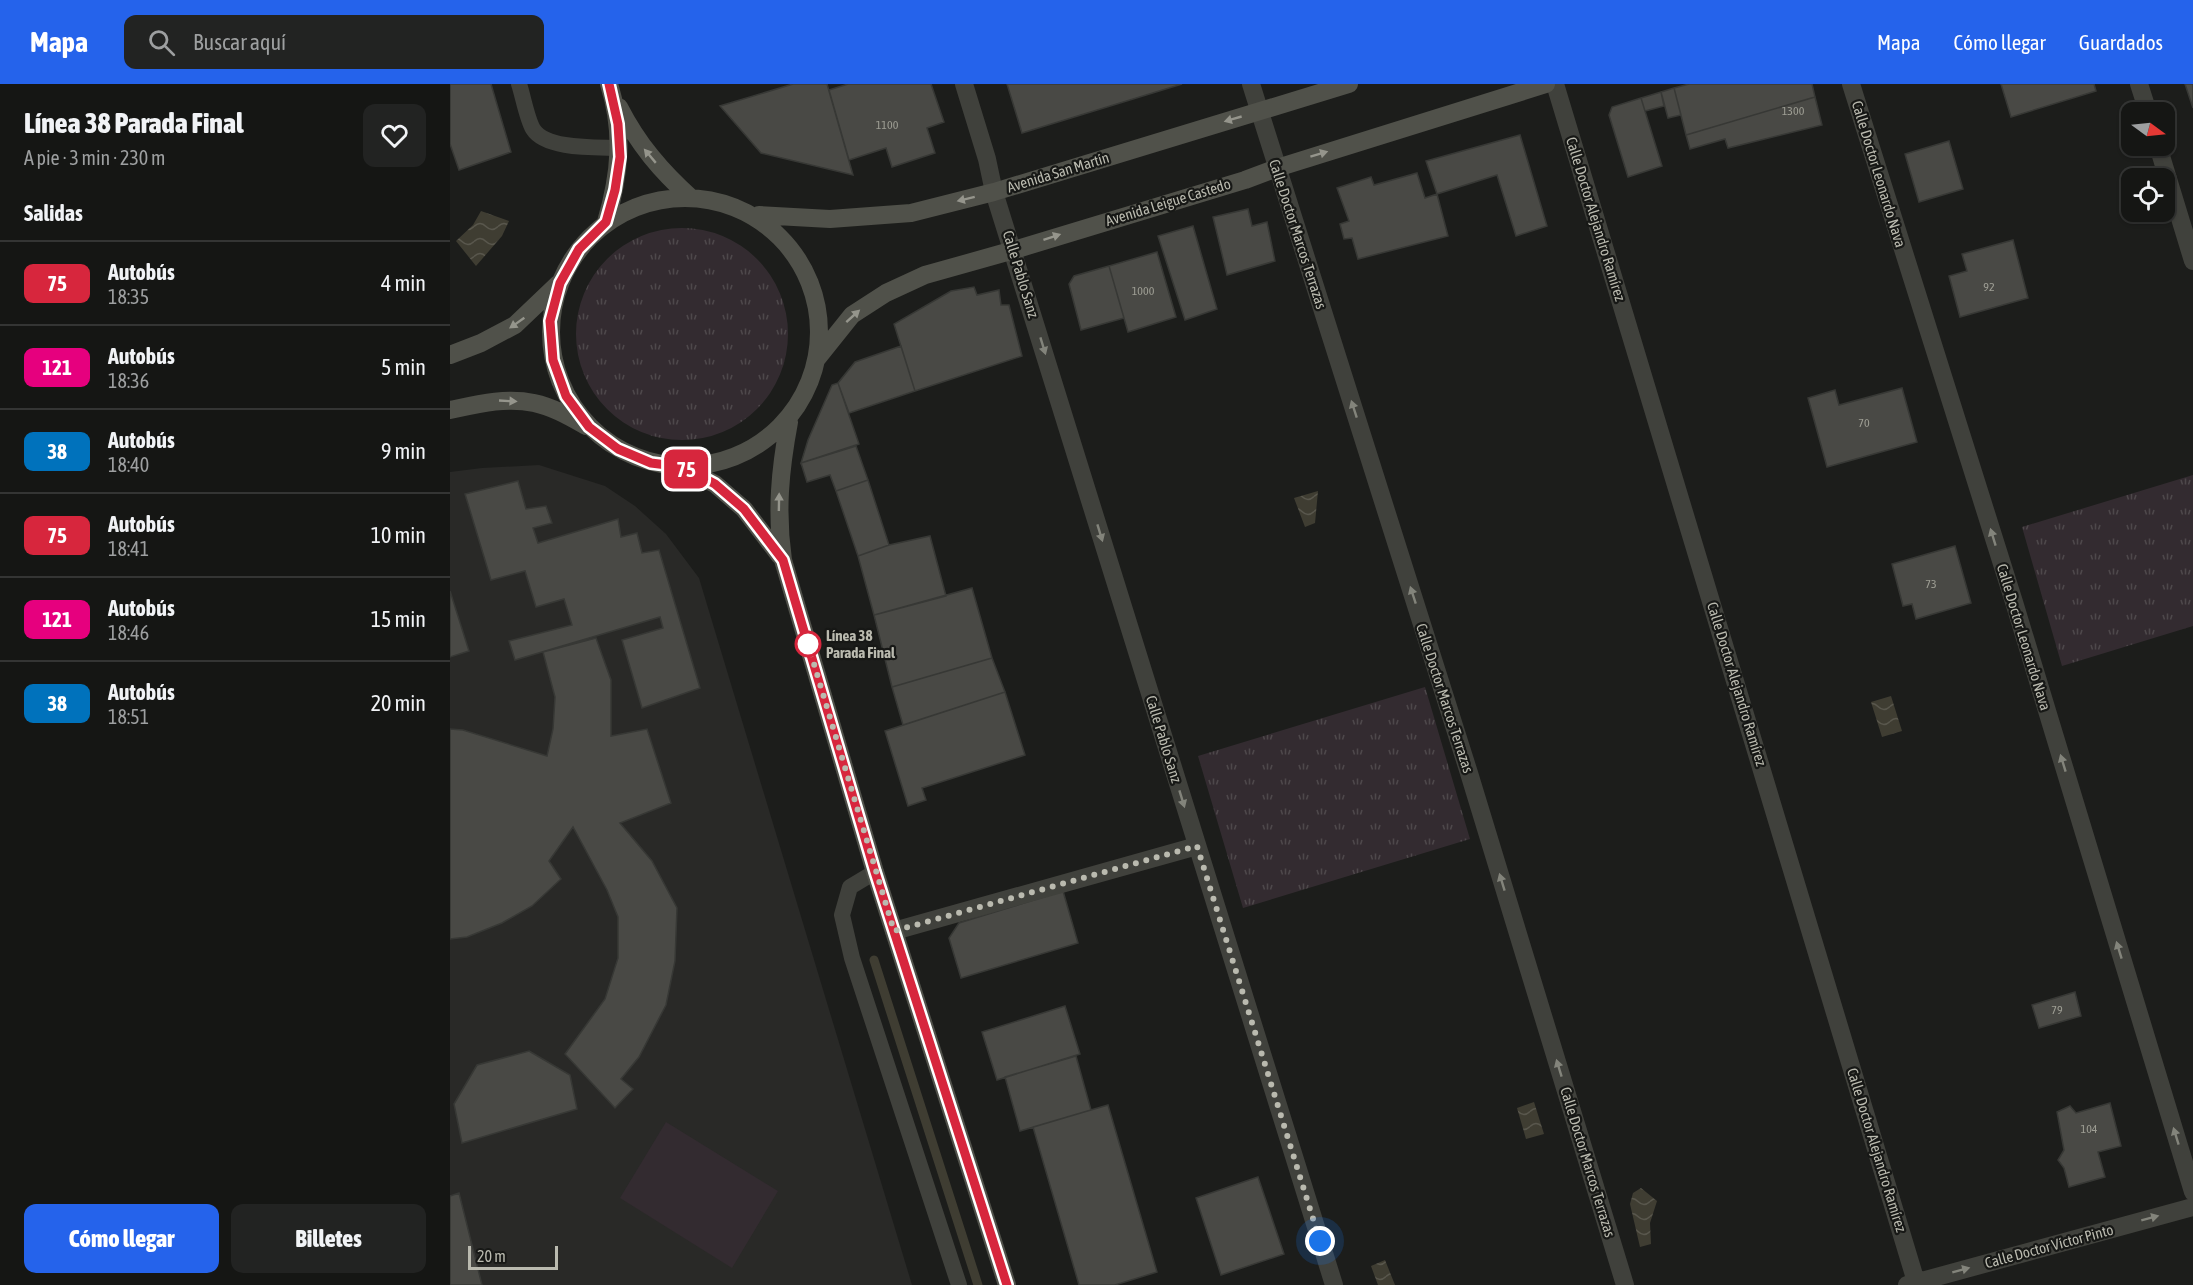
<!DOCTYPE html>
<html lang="es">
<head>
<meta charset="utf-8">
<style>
  :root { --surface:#151614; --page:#222322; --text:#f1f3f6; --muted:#9d9fa0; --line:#343534; --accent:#2563eb }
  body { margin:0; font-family:"Asap Condensed",sans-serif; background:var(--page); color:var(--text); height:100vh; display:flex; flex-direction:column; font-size:22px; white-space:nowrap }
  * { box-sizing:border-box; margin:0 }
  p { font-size:20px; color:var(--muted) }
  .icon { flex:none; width:33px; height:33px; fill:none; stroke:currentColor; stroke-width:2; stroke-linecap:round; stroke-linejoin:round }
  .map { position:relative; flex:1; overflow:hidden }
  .details { display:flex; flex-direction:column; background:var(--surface); width:450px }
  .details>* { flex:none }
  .badge { padding:0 12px; border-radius:9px; font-size:21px; line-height:39px }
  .needle { width:39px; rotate:105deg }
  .tools { position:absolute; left:1671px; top:18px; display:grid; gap:12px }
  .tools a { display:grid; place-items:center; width:54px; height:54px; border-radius:12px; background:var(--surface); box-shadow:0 2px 4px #0004,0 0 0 2px var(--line); font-size:30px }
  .scale { position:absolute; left:18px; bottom:15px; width:90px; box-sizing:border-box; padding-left:6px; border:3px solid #babaaf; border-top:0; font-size:16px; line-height:21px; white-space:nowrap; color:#babaaf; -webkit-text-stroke:4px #171816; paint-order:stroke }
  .you { position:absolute; width:30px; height:30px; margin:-15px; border:4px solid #fff; border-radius:50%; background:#1a73e8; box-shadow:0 0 0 9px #1a73e833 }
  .map>.badge { position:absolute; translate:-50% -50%; box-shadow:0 0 0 3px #fff }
  h2 { padding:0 24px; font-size:22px; line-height:54px }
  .round { display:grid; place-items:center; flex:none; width:63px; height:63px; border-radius:12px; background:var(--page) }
  .summary { display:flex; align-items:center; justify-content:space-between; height:102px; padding:0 24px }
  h1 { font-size:28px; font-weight:800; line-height:45px }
  .primary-button { display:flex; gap:12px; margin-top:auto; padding:12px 24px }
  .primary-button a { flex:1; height:69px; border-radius:12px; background:var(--accent); color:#fff; font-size:24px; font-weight:800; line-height:69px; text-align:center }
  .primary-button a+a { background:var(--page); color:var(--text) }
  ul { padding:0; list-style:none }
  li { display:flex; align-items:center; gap:18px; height:84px; padding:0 24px; border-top:2px solid var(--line) }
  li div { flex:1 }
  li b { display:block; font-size:22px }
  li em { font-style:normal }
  li .badge { min-width:66px; font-weight:700; text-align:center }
  header { display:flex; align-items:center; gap:36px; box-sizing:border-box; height:84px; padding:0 30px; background:var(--accent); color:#fff }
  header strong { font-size:28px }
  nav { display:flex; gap:33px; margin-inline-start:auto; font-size:21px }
  .search { width:420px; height:54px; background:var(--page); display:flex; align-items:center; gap:15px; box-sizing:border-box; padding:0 21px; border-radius:12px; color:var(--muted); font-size:22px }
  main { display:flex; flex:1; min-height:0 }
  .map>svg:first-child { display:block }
</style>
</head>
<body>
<header>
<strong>Mapa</strong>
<div class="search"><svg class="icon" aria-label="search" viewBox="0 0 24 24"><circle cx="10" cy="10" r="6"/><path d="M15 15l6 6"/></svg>Buscar aquí</div>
<nav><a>Mapa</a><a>Cómo llegar</a><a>Guardados</a></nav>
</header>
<main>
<section class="details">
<div class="summary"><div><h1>Línea 38 Parada Final</h1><p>A pie · 3 min · 230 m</p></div><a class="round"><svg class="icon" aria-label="heart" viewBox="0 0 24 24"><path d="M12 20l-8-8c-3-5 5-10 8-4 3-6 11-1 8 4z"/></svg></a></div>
<h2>Salidas</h2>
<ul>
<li><span class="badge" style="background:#d7263d;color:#fff">75</span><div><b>Autobús</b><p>18:35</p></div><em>4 min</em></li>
<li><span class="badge" style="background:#e6007e;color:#fff">121</span><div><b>Autobús</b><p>18:36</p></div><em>5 min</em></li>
<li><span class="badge" style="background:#0072bc;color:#fff">38</span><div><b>Autobús</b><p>18:40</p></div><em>9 min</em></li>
<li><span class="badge" style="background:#d7263d;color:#fff">75</span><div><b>Autobús</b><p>18:41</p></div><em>10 min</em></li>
<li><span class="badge" style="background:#e6007e;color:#fff">121</span><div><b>Autobús</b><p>18:46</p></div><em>15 min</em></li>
<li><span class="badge" style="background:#0072bc;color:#fff">38</span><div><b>Autobús</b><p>18:51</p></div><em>20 min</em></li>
</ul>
<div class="primary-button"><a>Cómo llegar</a><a>Billetes</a></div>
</section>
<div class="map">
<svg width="1743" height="1201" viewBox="0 0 1743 1201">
  <defs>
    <pattern id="grass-tufts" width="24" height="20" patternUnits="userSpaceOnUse" patternTransform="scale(1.5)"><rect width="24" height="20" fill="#332b30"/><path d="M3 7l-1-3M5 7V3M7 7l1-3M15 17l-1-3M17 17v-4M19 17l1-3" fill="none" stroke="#4e484b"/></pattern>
    <pattern id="water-waves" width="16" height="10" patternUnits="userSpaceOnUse" patternTransform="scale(1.5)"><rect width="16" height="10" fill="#3f3d32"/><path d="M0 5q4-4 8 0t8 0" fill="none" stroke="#59574d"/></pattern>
  </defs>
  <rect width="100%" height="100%" fill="#1c1d1b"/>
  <path fill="#292927" d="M 89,381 L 155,402 L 185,422 L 216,450 L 249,494 L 462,1201 L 0,1201 L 0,388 L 32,384 Z"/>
  <path fill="url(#grass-tufts)" d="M126 250a106 106 0 1 1 212 0a106 106 0 1 1-212 0Z
    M 1743,391 L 1743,542 L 1612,582 L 1572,443 Z
    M 975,603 L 1020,755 L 793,824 L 748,672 Z"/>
  <path fill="#332b30" d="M 216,1038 L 328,1107 L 282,1184 L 170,1114 Z"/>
  <path fill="url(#water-waves)" d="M 31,127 L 59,137 L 52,152 L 26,182 L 6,157 L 23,141 Z
    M 868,407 L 865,439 L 855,443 L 844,414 Z
    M 1441,612 L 1452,647 L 1432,653 L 1421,618 Z
    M 1084,1018 L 1094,1050 L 1076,1055 L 1067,1024 Z
    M 1191,1104 L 1207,1117 L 1200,1139 L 1201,1160 L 1190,1163 L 1180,1120 L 1183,1109 Z
    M 935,1176 L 945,1201 L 928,1201 L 921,1182 Z"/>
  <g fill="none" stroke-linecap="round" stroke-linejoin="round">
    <path stroke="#3f3d32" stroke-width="9" d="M 424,876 L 528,1201"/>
  </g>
  <path fill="#494945" stroke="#373835" stroke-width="1.5" d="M 0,0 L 41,0 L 61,68 L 9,86 L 0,60 Z
    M 343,0 L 377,0 L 403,91 L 311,69 L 270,22 Z
    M 398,0 L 481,0 L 494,38 L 477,44 L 485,69 L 442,83 L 436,64 L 399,76 L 379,6 Z
    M 557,0 L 732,0 L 572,49 Z
    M 1239,0 L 1362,0 L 1365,13 L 1236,51 L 1224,4 Z
    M 1551,0 L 1644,0 L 1646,7 L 1561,33 Z
    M 1735,0 L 1743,0 L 1743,24 Z
    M 1224,4 L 1231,31 L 1218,34 L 1211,8 Z
    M 1211,8 L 1214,22 L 1195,27 L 1191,14 Z
    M 1365,13 L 1372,41 L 1278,64 L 1275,55 L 1240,65 L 1236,51 Z
    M 1191,14 L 1212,82 L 1178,93 L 1159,31 L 1162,23 Z
    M 1070,51 L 1097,142 L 1066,152 L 1047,91 L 987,110 L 976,77 Z
    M 1499,57 L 1513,105 L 1469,118 L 1455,70 Z
    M 967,89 L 975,114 L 987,110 L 998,152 L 908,175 L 902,154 L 894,155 L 890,140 L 899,137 L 887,104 L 921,93 L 924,101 Z
    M 798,125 L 802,142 L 817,138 L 825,177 L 777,191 L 763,133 Z
    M 743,142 L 767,225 L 735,236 L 708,152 Z
    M 1563,156 L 1578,214 L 1510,233 L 1499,192 L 1517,187 L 1512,170 Z
    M 707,168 L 726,233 L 678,248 L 659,182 Z
    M 659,182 L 674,234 L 631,246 L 619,200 L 624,192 Z
    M 524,203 L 527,211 L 549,206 L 551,221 L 559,221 L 572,272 L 465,307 L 444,240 L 501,207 Z
    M 451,262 L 465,307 L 399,329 L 388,299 L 405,278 Z
    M 388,299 L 409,360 L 351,379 L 358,356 L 382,301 Z
    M 1452,304 L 1467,358 L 1377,383 L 1358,314 L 1385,306 L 1389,321 Z
    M 406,362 L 418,396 L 386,407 L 380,391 L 357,398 L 351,379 Z
    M 418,396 L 439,461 L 408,472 L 386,407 Z
    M 68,397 L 76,425 L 96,422 L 102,439 L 83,444 L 88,459 L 168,435 L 171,453 L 187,449 L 192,469 L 209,466 L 250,604 L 192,624 L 172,556 L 213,544 L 210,533 L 65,576 L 59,557 L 122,541 L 114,515 L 86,523 L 75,487 L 41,496 L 15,410 Z
    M 480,452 L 496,512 L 424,531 L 408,472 L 439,461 Z
    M 1505,462 L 1521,519 L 1466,535 L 1462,520 L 1453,522 L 1442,480 Z
    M 522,504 L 542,574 L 442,603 L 424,531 Z
    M 0,507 L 19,567 L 0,573 Z
    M 146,554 L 161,596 L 161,652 L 197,645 L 221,719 L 170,739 L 202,777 L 227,824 L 225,877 L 216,921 L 189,973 L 171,995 L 183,1005 L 165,1024 L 115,970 L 155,915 L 168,874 L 168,833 L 157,806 L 123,743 L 99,777 L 111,795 L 82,822 L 52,839 L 17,853 L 0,855 L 0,645 L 13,646 L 97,672 L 103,645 L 105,613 L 93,568 Z
    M 542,574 L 555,608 L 453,641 L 442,603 Z
    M 555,608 L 575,671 L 472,704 L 476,716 L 458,722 L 435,647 Z
    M 613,807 L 628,859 L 511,894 L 499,854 L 509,839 Z
    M 1625,908 L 1631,932 L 1589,944 L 1582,921 Z
    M 615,922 L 630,970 L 547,996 L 532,948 Z
    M 79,967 L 120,991 L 127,1025 L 12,1059 L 4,1020 L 27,981 Z
    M 626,972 L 641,1026 L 570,1047 L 555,993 Z
    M 1660,1019 L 1671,1062 L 1648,1068 L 1655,1093 L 1619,1103 L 1614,1084 L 1608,1076 L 1614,1066 L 1607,1028 L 1620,1022 L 1626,1029 Z
    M 658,1021 L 707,1188 L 665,1201 L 629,1201 L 583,1043 Z
    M 808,1093 L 834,1170 L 771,1191 L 746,1114 Z
    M 9,1109 L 32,1201 L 0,1201 L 0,1112 Z"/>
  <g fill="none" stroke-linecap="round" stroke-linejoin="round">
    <path stroke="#40413c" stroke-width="16" d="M 69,0 C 73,12 77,35 83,45 C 96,66 147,63 169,64
      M 425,788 L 400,803 L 392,831 L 402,874 L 509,1201"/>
    <path stroke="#40413c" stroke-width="18" d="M 514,0 L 537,75 L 544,108 L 884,1201
      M 801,0 L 1019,689 L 1175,1201
      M 1105,0 L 1467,1201
      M 1401,0 L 1564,518 L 1743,1108
      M 1689,0 L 1698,28
      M 1708,62 L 1743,177
      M 444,847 L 747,762
      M 1457,1201 L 1743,1123"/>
    <path stroke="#50514a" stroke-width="18" d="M 169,23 C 188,60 211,87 241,114
      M101 248a134 134 0 1 1 268 0a134 134 0 1 1-268 0Z
      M 309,131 L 380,135 L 461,129 L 544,108 L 899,0
      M 156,138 C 170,90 174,48 159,0
      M 0,271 L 31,259 L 65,241 L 108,200
      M 366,276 L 402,231 L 436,209 L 475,191 L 564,166 L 795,96 L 827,84 L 1096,0
      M 0,326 C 28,320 56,313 84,319 C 103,323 120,333 136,342
      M 339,338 C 330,386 326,428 333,476 L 425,788 L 557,1201
      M 235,385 L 265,400 L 294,425 L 330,472"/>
  </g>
  <defs><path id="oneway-solid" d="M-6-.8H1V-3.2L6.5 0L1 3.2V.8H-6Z" transform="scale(1.5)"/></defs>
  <g fill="#95958c">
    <use href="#oneway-solid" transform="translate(783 35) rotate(164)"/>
    <use href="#oneway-solid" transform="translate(869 70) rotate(-17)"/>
    <use href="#oneway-solid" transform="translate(200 72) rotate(-130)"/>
    <use href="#oneway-solid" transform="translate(516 115) rotate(166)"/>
    <use href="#oneway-solid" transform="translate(602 153) rotate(-18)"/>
    <use href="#oneway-solid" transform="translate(403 232) rotate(-42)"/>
    <use href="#oneway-solid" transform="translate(67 239) rotate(145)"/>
    <use href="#oneway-solid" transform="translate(58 317) rotate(3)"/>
    <use href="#oneway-solid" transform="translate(329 418) rotate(-89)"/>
  </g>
  <g fill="#83847b">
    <use href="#oneway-solid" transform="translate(593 262) rotate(73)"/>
    <use href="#oneway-solid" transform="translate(904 325) rotate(-108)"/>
    <use href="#oneway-solid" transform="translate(650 449) rotate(73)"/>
    <use href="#oneway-solid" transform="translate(1543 453) rotate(-107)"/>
    <use href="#oneway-solid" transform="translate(963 511) rotate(-108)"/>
    <use href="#oneway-solid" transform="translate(1613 679) rotate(-107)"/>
    <use href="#oneway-solid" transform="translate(732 715) rotate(73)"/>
    <use href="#oneway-solid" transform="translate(1052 798) rotate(-107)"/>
    <use href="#oneway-solid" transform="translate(1669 866) rotate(-107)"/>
    <use href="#oneway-solid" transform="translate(1109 984) rotate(-107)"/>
    <use href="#oneway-solid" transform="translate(1726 1052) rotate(-107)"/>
    <use href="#oneway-solid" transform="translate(1700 1134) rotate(-15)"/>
    <use href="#oneway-solid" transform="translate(1511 1186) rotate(-15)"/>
  </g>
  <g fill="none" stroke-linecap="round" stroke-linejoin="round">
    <defs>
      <path id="line" d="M 159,0 L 168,40 L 170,73 L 165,106 L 156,138 L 129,165 L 110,199 L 100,237 L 103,276 L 116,312 L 139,343 L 168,365 L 201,379 L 233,383 L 265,400 L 294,425 L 333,476 L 425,788 L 557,1201"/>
    </defs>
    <use href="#line" stroke="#fff" stroke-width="14"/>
    <use href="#line" stroke="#d7263d" stroke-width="9"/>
    <path stroke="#babaaf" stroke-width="6" stroke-dasharray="0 10.8" d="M 358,560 L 444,847 L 747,762 L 870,1157"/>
  </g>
  <circle fill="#fff" stroke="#d7263d" stroke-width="3" cx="358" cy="560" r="12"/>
  <g text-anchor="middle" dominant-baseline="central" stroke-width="4.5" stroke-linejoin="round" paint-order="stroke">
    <g font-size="12" fill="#9e9e94">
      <text x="1343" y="27">1300</text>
      <text x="437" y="41">1100</text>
      <text x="1539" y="203">92</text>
      <text x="693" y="207">1000</text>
      <text x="1414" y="339">70</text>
      <text x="1481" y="500">73</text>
      <text x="1607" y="926">79</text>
      <text x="1639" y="1045">104</text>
    </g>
    <g font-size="15" fill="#babaaf" stroke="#171816">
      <text transform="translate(608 88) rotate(-17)">Avenida San Martín</text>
      <text transform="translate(1429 90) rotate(73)">Calle Doctor Leonardo Nava</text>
      <text transform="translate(718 118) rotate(-17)">Avenida Leigue Castedo</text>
      <text transform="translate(1146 135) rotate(73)">Calle Doctor Alejandro Ramírez</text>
      <text transform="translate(848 150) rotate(72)">Calle Doctor Marcos Terrazas</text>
      <text transform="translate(571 190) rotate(73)">Calle Pablo Sanz</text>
      <text transform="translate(1574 553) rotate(73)">Calle Doctor Leonardo Nava</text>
      <text transform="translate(1287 600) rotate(73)">Calle Doctor Alejandro Ramírez</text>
      <text transform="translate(995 614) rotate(72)">Calle Doctor Marcos Terrazas</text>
      <text transform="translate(714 655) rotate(73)">Calle Pablo Sanz</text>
      <text transform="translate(1427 1066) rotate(73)">Calle Doctor Alejandro Ramírez</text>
      <text transform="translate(1138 1078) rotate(73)">Calle Doctor Marcos Terrazas</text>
      <text transform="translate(1599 1162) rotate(-15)">Calle Doctor Víctor Pinto</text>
    </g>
    <g font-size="15" font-weight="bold" fill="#babaaf" stroke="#171816" text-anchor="start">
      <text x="376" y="551">Línea 38<tspan x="376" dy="17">Parada Final</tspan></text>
    </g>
  </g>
</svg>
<div class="tools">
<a><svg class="needle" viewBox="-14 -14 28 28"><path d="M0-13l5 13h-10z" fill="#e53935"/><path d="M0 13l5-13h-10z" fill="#9d9fa0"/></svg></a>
<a><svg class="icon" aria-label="locate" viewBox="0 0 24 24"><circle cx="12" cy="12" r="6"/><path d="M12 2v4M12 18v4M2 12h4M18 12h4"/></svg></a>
</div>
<div class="scale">20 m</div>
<div class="you" style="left:870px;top:1157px"></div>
<b class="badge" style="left:236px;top:385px;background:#d7263d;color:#fff">75</b>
</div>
</main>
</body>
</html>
